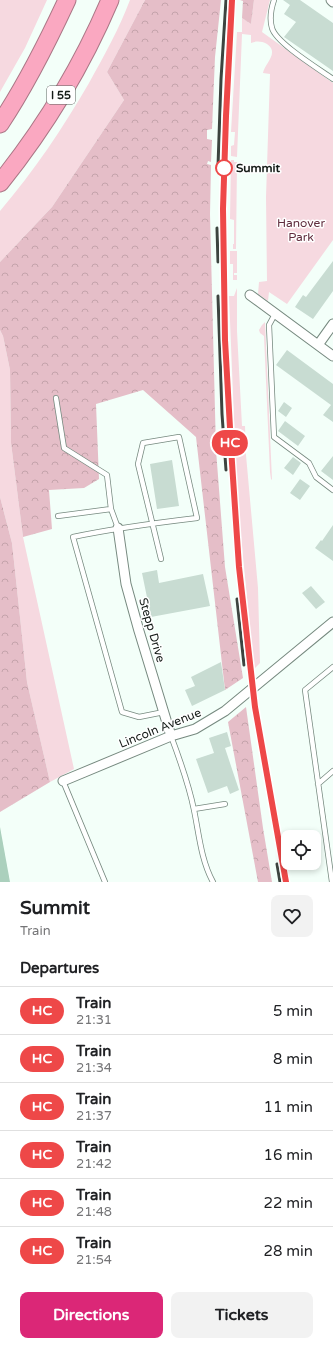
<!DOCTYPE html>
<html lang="en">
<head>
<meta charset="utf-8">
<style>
  :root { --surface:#fff; --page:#f2f2f2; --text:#202124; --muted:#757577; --line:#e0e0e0; --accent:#db2777 }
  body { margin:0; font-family:"Varela Round",sans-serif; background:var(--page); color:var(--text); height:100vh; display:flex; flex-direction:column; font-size:15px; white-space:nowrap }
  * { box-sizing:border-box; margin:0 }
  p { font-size:13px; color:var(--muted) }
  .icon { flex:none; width:22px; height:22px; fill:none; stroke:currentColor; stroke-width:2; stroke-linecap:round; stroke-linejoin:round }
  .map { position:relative; height:882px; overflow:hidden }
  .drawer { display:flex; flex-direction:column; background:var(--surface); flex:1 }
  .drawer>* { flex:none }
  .badge { padding:0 8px; border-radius:13px; font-size:14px; line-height:26px }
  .fabs { position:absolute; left:281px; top:830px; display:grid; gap:8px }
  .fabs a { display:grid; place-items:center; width:40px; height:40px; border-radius:8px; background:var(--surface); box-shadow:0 2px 6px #0003; font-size:20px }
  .map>.badge { position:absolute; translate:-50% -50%; box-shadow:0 0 0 2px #fff }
  h2 { padding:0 20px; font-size:15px; line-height:36px }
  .round { display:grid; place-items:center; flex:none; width:42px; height:42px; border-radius:8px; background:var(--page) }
  .head { display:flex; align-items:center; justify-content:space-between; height:68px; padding:0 20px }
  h1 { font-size:19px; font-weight:700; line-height:30px }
  .primary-button { display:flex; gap:8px; margin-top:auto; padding:8px 20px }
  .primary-button a { flex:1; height:46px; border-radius:8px; background:var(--accent); color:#fff; font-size:16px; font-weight:700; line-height:46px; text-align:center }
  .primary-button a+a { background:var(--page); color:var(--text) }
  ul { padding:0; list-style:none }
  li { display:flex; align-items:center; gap:12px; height:48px; padding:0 20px; border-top:1px solid var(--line) }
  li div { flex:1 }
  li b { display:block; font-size:15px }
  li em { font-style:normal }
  li .badge { min-width:44px; font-weight:700; text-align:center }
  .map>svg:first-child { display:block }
</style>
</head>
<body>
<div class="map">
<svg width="333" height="882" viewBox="0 0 333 882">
  <defs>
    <pattern id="forest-crowns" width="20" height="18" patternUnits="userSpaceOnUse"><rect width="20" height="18" fill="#e5bec8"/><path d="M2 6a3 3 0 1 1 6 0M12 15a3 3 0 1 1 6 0" fill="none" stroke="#c4a3ab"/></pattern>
  </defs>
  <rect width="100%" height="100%" fill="#f3fff9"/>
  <path fill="#f6d9e0" d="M 0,0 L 47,0 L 25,48 L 0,92 Z
    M 130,0 L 145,0 L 107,72 L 124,100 L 52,207 L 0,262 L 0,211 C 34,171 63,128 89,83 C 104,56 119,29 130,0 Z
    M 254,0 L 270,0 L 262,32 L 333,83 L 333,240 L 287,304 L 269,292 L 268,301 L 258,294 L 259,282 L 267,281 L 266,197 L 270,74 L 263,73 C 264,64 280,53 267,44 C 261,41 256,41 251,43 L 251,35 L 242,34 L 237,157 L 231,156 L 231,146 L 234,145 L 235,132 L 231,132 L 237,32 L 242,32 L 242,18 L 251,24 Z
    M 231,160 L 234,160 L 234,162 L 237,162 L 236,249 L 233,249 L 233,244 L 234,244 L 234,220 L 230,219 Z
    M 230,251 L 237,251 L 237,273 L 234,273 L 234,275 L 237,275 L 237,280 L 233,280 L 233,264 L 230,264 Z
    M 237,288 L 237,331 L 242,426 L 245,426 L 246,455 L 258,588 L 260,663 L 254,669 L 240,526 L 236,467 L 229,296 L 234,296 Z
    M 265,322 L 272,480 L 271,479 L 270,472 L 264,336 L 260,333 L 259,330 L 262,325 Z
    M 0,330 L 3,336 L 10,370 L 11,443 L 23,537 L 74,769 L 50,782 L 27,682 L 12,543 L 0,497 Z"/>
  <path fill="url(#forest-crowns)" d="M 145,0 L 221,0 L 215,57 L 212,129 L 207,130 L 207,139 L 212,140 L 211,162 L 208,161 L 207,164 L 211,165 L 210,214 L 216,450 L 225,567 L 243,678 L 225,690 L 196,437 L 143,390 L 96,404 L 99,479 L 84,488 L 49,490 L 52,529 L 23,537 L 11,443 L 10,370 L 3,336 L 0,330 L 0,262 L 52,207 L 124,100 L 107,72 Z
    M 240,0 L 254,0 L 251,24 L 242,18 L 243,1 Z
    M 0,497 L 12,543 L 27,682 L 50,782 L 0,812 Z
    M 246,707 L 263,828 L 272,882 L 258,882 L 228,722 Z"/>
  <path fill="#abd0bd" d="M 0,827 L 10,882 L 0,882 Z"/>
  <path fill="#c8dcd2" d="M 283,0 L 300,0 L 333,23 L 333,71 L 284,37 L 296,22 L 284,14 L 290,5 Z
    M 333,261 L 333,291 L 313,319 L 295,307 L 303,295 L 306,297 Z
    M 287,350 L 333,384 L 333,422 L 323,415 L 331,405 L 276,365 Z
    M 284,402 L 292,408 L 286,417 L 278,411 Z
    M 285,421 L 305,436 L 298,446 L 278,431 Z
    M 333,456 L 333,480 L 321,471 Z
    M 293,457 L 301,463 L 293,475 L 284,468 Z
    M 172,460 L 179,506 L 157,509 L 150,464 Z
    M 300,479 L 310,486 L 300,500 L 290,493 Z
    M 333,525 L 333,561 L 315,548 L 321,540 L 322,541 Z
    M 157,570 L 159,583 L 203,574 L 210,606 L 151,617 L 142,573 Z
    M 311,586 L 325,602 L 316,609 L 302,593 Z
    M 221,662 L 225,690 L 192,706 L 185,690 L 195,686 L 191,677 Z
    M 227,732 L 231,746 L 225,748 L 239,790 L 230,794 L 227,786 L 208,793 L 196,759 L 214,753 L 209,738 Z"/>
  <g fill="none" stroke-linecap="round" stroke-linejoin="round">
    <defs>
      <path id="lane" d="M 274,0 C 271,9 269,18 272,28 C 276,43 319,69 333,79
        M 275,314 L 269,325 L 274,437 L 309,463 L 316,477 L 333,490
        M 56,398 L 64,448 L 107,475 L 111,509 L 118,528
        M 58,516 L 111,509
        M 161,559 L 138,464 L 143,443 L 179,437 L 197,518 C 155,523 115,528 73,537 L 122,712 L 139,717 L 164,712
        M 171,736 C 180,760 189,785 194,810 C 199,834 201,860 213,882
        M 63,781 L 105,882
        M 318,784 L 333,771
        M 194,809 L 225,804
        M 332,882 L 305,690 L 333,667"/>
      <path id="street" d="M 331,0 L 333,2
        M 250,295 L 333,356
        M 318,345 L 333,324
        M 118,528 L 126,584 L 139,631 L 171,736
        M 63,781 L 171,736 L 195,729 L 225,711 L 333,622"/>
      <path id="highway" d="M 0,124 C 26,85 47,43 67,0
        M 0,183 C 45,127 82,66 110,0"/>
    </defs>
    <use href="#lane" stroke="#76897f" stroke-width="6"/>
    <use href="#street" stroke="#76897f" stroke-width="11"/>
    <use href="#highway" stroke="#aa7786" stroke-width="19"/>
    <use href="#lane" stroke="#fff" stroke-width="4.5"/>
    <use href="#street" stroke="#fff" stroke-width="9"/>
    <use href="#highway" stroke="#faa8c1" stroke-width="17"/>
    <path stroke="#3c443f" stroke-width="3" d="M 232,0 L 228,59 L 223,209 L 225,340 L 232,479 L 239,567 L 255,707 L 286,882
      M 218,166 L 221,79 L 226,0
      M 217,228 L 218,262
      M 218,296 L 222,414 L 226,470
      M 237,599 L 244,665
      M 277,864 L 280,882"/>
  </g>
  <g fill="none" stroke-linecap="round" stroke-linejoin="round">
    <defs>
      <path id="line" d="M 232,0 L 226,116 L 223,209 L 225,340 L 232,463 L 239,567 L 255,707 L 286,882"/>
    </defs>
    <use href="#line" stroke="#fff" stroke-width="9"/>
    <use href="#line" stroke="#ee4848" stroke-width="6"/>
  </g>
  <circle fill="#fff" stroke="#ee4848" stroke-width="2" cx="224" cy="168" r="8"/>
  <g text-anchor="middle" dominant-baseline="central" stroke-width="3" stroke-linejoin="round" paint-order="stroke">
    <rect fill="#fff" stroke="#5b605d" stroke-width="1" x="47" y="86" width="28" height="18" rx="3"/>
    <g font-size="11" font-weight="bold" fill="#151c18">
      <text x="61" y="95">I 55</text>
    </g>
    <g font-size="12" font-weight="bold" fill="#151c18" stroke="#fff" text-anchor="start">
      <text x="236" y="168">Summit</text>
    </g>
    <g font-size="12" fill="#602d3e" stroke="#fff">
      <text x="301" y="223">Hanover<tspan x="301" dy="14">Park</tspan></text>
    </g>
    <g font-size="12" fill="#151c18" stroke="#fff">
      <text transform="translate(152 630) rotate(74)">Stepp Drive</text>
      <text transform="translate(160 728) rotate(-22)">Lincoln Avenue</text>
    </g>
  </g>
</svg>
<div class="fabs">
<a><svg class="icon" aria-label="locate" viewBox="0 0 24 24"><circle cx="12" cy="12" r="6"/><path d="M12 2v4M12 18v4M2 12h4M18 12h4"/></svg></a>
</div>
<b class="badge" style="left:230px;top:443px;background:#ee4848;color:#fff">HC</b>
</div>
<section class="drawer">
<div class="head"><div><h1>Summit</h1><p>Train</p></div><a class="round"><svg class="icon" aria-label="heart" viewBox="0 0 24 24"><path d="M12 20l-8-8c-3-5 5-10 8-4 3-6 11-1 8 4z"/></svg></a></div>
<h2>Departures</h2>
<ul>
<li><span class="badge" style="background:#ee4848;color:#fff">HC</span><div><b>Train</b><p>21:31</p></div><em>5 min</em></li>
<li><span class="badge" style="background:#ee4848;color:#fff">HC</span><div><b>Train</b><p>21:34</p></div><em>8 min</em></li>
<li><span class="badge" style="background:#ee4848;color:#fff">HC</span><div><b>Train</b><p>21:37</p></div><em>11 min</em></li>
<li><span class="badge" style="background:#ee4848;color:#fff">HC</span><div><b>Train</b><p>21:42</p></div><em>16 min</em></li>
<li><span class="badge" style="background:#ee4848;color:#fff">HC</span><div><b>Train</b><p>21:48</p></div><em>22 min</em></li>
<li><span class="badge" style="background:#ee4848;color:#fff">HC</span><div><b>Train</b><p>21:54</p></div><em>28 min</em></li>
</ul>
<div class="primary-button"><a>Directions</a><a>Tickets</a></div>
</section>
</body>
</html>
